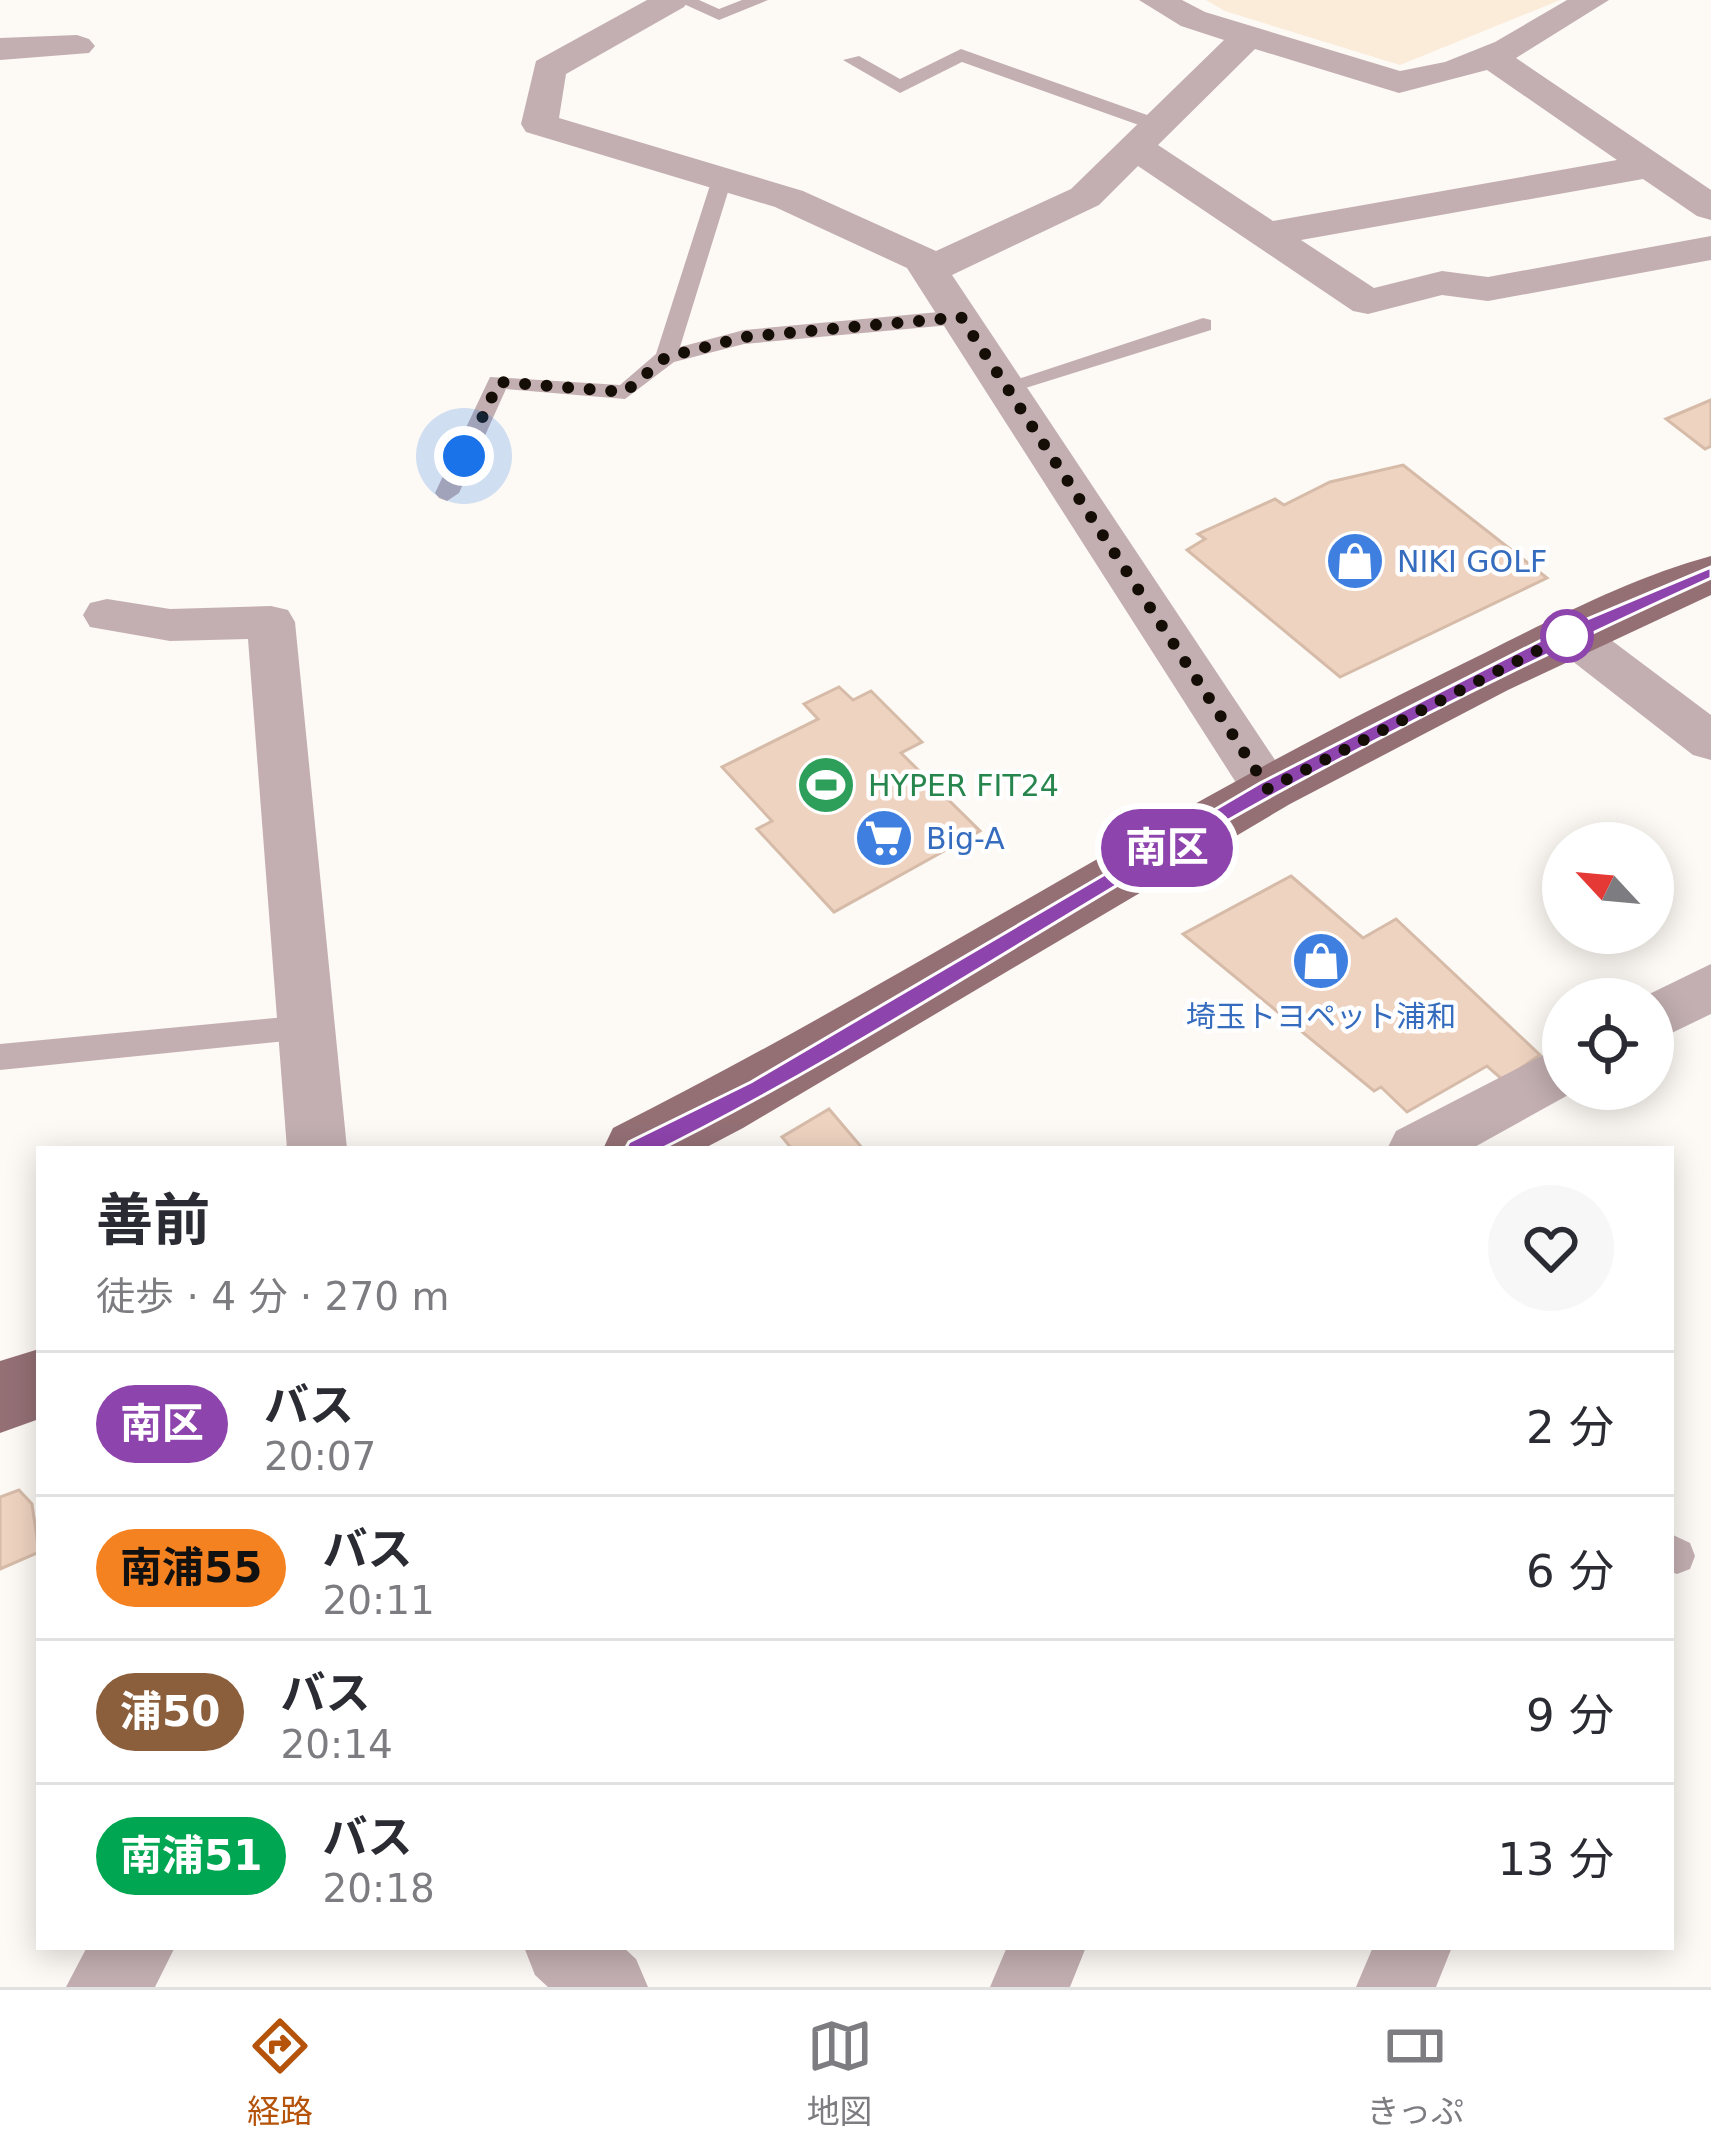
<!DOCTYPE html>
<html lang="ja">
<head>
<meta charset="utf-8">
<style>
  :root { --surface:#fff; --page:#f7f7f7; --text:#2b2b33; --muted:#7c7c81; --line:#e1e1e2; --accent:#b45309 }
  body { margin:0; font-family:"DejaVu Sans","Noto Sans JP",sans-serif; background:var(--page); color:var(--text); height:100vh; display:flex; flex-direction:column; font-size:45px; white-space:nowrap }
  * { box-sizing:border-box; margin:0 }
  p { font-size:39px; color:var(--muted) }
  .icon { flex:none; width:66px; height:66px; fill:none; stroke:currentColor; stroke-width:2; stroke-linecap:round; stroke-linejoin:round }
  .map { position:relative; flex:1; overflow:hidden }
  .panel { position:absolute; left:36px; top:1146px; width:1638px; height:804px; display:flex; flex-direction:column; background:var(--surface); border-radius:0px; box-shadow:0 6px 30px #0003 }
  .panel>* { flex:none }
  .badge { padding:0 24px; border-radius:39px; font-size:42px; line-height:78px }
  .needle { width:78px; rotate:296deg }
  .controls { position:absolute; left:1542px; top:822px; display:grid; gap:24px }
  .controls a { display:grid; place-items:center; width:132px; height:132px; border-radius:50%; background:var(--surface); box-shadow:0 6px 30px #0003; font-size:60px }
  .you { position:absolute; width:60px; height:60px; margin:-30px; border:9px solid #fff; border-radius:50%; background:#1a73e8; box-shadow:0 0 0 18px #1a73e833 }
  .map>.badge { position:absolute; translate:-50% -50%; box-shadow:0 0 0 6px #fff }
  .round { display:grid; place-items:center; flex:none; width:126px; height:126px; border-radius:63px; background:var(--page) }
  .headline { display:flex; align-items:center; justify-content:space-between; height:204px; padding:0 60px }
  h1 { font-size:57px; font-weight:700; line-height:90px }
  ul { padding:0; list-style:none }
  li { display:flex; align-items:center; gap:36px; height:144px; padding:0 60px; border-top:3px solid var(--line) }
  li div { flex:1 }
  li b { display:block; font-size:45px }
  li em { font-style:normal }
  li .badge { min-width:132px; font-weight:700; text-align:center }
  .tabs { display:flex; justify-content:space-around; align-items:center; height:168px; border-top:3px solid var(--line); background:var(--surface); font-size:33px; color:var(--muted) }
  .tabs a { display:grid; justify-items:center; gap:6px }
  .tabs .on { color:var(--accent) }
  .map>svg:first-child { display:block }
</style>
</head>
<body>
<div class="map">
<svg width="1711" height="1987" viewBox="0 0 1711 1987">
  <rect width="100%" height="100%" fill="#fdf9f4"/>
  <path fill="#fbebd9" d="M 1206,0 L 1560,0 L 1400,65 L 1225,11 Z"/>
  <path fill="#efd3c1" stroke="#d6bba9" stroke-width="3" d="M 1711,400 L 1711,446 L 1705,449 L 1666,419 Z
    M 1403,465 L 1547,578 L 1340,677 L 1187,550 L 1205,539 L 1198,534 L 1275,499 L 1284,505 L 1330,482 Z
    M 839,687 L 853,700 L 871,691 L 922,742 L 901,753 L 980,831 L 834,912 L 757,829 L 772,821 L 722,767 L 818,719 L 804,704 Z
    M 1291,876 L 1363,938 L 1396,919 L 1540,1055 L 1503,1080 L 1487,1066 L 1407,1112 L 1381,1087 L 1374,1091 L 1183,934 Z
    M 829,1109 L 863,1149 L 792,1149 L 782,1137 Z
    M 19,1490 L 32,1504 L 39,1552 L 0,1569 L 0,1497 Z"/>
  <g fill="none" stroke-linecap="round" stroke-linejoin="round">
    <path fill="#c3afb1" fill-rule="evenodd" d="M 675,0 L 699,0 L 719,9 L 742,0 L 768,0 L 719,20 Z
      M 961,49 L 1164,121 L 1167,125 L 1150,129 L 962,62 L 900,93 L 843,60 L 859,56 L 900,79 Z
      M 722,173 L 732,179 L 680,347 L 744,330 L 961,310 L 972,317 L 961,324 L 744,344 L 674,362 L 625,399 L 506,389 L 459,493 L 447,501 L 439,498 L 435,493 L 490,377 L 620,385 L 656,354 L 712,179 Z
      M 1203,318 L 1211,320 L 1211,330 L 1016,391 L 1000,391 L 997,386 Z
      M 306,1015 L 317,1018 L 321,1027 L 317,1036 L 306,1039 L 0,1070 L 0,1044 Z
      M 1671,1534 L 1690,1543 L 1695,1556 L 1690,1569 L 1677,1574 L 1671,1572 Z"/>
    <path fill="#c3afb1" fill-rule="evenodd" d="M 647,0 L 689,0 L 684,7 L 566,74 L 559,118 L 803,191 L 936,251 L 1071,189 L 1224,40 L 1181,26 L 1139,0 L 1182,0 L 1205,12 L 1400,71 L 1445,62 L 1495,42 L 1567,0 L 1609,0 L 1516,58 L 1711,190 L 1711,220 L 1697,216 L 1643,179 L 1301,240 L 1374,288 L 1442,271 L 1488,277 L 1711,236 L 1711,260 L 1488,301 L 1442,295 L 1368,314 L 1353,311 L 1138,166 L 1099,205 L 952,275 L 1285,775 L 1293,789 L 1285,803 L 1267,808 L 1249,803 L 907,268 L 775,207 L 526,132 L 521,124 L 536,61 ZM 1255,49 L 1399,93 L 1487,70 L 1617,160 L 1273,221 L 1158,145 Z
      M 77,35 L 89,39 L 95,46 L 89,53 L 0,60 L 0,38 Z
      M 107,599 L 170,609 L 271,606 L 288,610 L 295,622 L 347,1149 L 287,1149 L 248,639 L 170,641 L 90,627 L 83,615 L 90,603 Z
      M 1570,617 L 1587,622 L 1711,715 L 1711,760 L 1693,755 L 1553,646 L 1546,634 L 1553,622 Z
      M 1711,964 L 1711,1014 L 1653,1042 L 1653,999 L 1639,999 Z
      M 1563,1045 L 1563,1089 L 1579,1089 L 1471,1149 L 1387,1149 L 1396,1131 Z
      M 87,1947 L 175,1947 L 155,1987 L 66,1987 Z
      M 524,1947 L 623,1947 L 636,1959 L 648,1987 L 548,1987 L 535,1975 Z
      M 1007,1947 L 1086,1947 L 1070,1987 L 990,1987 Z
      M 1373,1947 L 1452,1947 L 1436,1987 L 1356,1987 Z"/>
    <path fill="#947075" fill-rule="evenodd" d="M 1711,556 L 1711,595 L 1508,690 L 1290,804 L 743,1128 L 703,1149 L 603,1149 L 613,1128 C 896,986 1159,811 1444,673 C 1529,632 1619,581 1711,556 Z
      M 39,1349 L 39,1419 L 0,1433 L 0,1361 Z"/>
  </g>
  <path fill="#8e44ad" stroke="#fff" stroke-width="3" d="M 1711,567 L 1711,578 C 1568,643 1420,715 1277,793 C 1064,910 865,1049 647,1156 L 629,1156 L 625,1149 L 629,1142 L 751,1082 L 1260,783 L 1563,629 Z"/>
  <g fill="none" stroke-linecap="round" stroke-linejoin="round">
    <path stroke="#150e06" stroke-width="12" stroke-dasharray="0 21.6" d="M 464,456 L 499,382 L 625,392 L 666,357 L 745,337 L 961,317 L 1268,789 L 1570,634 L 1567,636"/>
  </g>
  <defs>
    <symbol id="shop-disc" viewBox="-11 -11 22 22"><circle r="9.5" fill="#3f7fe0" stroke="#fff"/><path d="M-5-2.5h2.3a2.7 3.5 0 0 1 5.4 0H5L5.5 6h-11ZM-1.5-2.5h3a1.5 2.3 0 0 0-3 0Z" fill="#fff"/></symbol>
    <symbol id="stadium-disc" viewBox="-11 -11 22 22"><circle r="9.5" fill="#2e9e5b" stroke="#fff"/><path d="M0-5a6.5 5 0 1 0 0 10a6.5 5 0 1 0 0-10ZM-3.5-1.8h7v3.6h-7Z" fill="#fff"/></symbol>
    <symbol id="supermarket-disc" viewBox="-11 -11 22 22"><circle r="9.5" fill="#3f7fe0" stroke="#fff"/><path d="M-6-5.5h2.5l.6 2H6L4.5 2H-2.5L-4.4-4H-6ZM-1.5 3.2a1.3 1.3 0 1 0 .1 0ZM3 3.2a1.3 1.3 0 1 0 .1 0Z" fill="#fff"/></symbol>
  </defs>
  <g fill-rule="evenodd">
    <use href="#shop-disc" x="1322" y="528" width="66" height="66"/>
    <use href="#stadium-disc" x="793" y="752" width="66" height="66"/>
    <use href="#supermarket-disc" x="851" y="805" width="66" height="66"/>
    <use href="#shop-disc" x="1288" y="928" width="66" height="66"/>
  </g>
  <circle fill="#fff" stroke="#8e44ad" stroke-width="6" cx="1567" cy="636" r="24"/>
  <g text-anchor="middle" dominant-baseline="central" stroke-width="9" stroke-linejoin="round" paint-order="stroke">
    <g font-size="30" fill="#366cbe" stroke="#fff" text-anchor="start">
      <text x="1397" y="561">NIKI GOLF</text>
      <text x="926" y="838">Big-A</text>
      <text x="1321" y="1016" text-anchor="middle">埼玉トヨペット浦和</text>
    </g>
    <g font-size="30" fill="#27864d" stroke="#fff" text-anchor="start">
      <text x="868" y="785">HYPER FIT24</text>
    </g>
  </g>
</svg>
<div class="controls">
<a><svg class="needle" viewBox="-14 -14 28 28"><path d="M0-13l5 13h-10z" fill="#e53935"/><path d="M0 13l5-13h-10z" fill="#7c7c81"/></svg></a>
<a><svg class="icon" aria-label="locate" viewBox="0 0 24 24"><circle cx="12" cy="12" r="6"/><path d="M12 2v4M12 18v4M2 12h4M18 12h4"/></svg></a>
</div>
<div class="you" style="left:464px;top:456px"></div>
<b class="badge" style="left:1167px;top:848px;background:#8e44ad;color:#fff">南区</b>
<section class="panel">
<div class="headline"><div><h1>善前</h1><p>徒歩 · 4 分 · 270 m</p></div><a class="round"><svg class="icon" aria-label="heart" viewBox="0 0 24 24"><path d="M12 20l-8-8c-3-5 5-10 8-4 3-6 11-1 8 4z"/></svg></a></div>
<ul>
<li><span class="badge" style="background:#8e44ad;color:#fff">南区</span><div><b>バス</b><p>20:07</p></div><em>2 分</em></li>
<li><span class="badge" style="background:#f58220;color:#111">南浦55</span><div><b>バス</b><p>20:11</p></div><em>6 分</em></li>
<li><span class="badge" style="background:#8b5e3c;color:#fff">浦50</span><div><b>バス</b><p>20:14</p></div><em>9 分</em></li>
<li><span class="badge" style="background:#00a651;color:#fff">南浦51</span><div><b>バス</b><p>20:18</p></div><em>13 分</em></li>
</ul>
</section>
</div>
<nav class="tabs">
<a class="on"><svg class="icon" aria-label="directions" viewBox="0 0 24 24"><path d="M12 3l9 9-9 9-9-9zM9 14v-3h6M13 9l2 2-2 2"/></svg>経路</a>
<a><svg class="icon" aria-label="map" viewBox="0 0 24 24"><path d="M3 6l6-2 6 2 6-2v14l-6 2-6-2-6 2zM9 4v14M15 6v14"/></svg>地図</a>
<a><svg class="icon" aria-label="tickets" viewBox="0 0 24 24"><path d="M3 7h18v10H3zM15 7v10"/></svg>きっぷ</a>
</nav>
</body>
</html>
